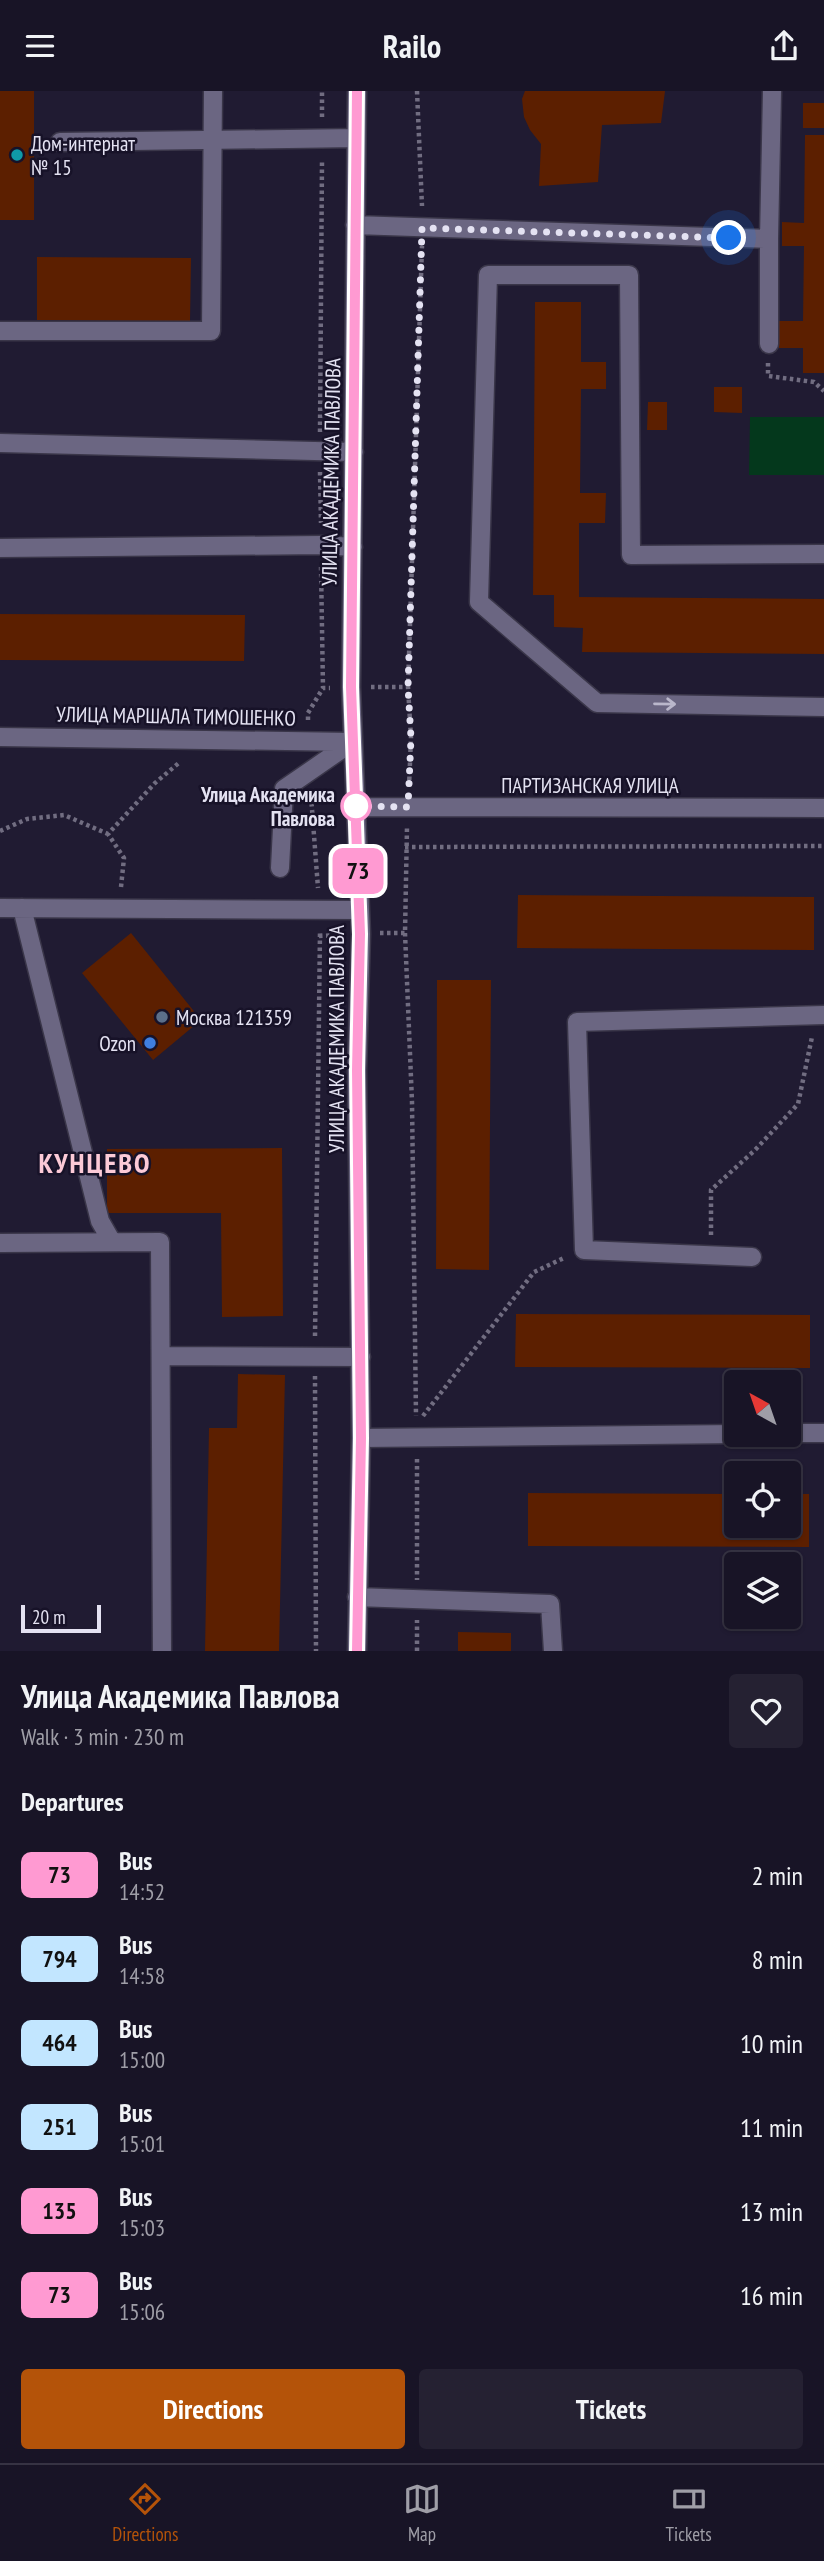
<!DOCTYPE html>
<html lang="en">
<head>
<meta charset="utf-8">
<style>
  :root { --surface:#181426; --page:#252132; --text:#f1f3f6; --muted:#9f9ea7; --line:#363343; --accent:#b45309 }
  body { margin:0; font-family:"PT Sans Narrow",sans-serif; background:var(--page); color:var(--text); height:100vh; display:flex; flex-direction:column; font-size:26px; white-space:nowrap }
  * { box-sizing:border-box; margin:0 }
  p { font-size:23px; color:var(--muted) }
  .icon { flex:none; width:38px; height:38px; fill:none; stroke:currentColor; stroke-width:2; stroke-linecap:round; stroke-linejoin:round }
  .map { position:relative; height:1560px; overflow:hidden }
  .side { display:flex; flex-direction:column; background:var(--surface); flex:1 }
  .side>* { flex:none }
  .badge { padding:0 14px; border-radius:10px; font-size:24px; line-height:46px }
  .needle { width:46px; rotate:320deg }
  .buttons { position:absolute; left:724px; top:1279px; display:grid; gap:14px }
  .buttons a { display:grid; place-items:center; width:77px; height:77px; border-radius:7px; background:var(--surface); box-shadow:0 2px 5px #0004,0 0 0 2px var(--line); font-size:35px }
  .scale { position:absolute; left:21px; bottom:18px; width:80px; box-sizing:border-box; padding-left:7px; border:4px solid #e4e2f2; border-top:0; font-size:19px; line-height:24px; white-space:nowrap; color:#e4e2f2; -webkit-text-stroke:5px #171228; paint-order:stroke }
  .you { position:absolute; width:35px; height:35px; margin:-18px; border:5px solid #fff; border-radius:50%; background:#1a73e8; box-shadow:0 0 0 10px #1a73e833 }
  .map>.badge { position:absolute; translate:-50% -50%; box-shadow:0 0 0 4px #fff }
  h2 { padding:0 21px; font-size:26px; line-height:63px }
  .round { display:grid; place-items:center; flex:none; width:74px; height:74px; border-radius:7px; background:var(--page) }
  .headline { display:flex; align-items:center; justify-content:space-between; height:119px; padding:0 21px }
  h1 { font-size:33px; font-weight:600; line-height:52px }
  .button { display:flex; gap:14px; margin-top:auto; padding:14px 21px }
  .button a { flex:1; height:80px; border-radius:7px; background:var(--accent); color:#fff; font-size:28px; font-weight:600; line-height:80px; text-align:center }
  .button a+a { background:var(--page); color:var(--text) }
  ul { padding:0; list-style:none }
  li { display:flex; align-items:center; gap:21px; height:84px; padding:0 21px }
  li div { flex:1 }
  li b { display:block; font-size:26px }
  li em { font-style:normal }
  li .badge { min-width:77px; font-weight:700; text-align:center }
  header { display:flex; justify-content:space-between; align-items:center; height:91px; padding:0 21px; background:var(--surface); font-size:32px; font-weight:600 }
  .dock { display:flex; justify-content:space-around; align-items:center; height:98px; border-top:2px solid var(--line); background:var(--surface); font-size:19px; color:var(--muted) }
  .dock a { display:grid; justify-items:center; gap:4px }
  .dock .selected { color:var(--accent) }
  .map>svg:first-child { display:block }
</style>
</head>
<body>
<header><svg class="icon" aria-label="menu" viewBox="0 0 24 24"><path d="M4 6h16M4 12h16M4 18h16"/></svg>Railo<svg class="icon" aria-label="share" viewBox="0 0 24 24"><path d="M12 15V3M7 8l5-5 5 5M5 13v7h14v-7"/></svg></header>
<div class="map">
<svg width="824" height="1560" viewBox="0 0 824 1560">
  <rect width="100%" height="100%" fill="#201b32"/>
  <path fill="#04381c" d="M 750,326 L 824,326 L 824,384 L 749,384 Z"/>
  <path fill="#5c1f00" d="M 0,0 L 34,0 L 34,129 L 0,129 Z
    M 525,0 L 665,0 L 661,32 L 602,34 L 598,91 L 539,95 L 541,53 L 530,39 L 524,26 L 522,8 Z
    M 803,12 L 824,12 L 824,37 L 803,37 Z
    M 805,44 L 824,44 L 824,282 L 803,282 L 803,257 L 779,257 L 779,230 L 803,230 L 804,155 L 782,155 L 782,131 L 804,132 Z
    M 37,166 L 191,167 L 190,230 L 37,229 Z
    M 535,211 L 581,211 L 581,271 L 606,271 L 606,298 L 581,298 L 580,402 L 606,402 L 605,432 L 579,432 L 579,506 L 824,508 L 824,563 L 582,561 L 583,537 L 554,536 L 554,504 L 533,504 Z
    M 714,296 L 742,296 L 742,322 L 714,321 Z
    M 648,311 L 667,311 L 667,339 L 647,339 Z
    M 0,523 L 245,524 L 244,570 L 0,569 Z
    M 518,804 L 814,806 L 814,859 L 517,857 Z
    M 131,842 L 201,929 L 153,969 L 82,882 Z
    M 437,889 L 491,889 L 489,1179 L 436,1178 Z
    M 282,1057 L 283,1225 L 222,1226 L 221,1122 L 107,1122 L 107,1058 Z
    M 516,1223 L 810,1224 L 810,1277 L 515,1276 Z
    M 238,1283 L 285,1284 L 279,1560 L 205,1560 L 209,1337 L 237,1337 Z
    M 528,1402 L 737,1403 L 737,1435 L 789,1435 L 789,1403 L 809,1403 L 809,1456 L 528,1455 Z
    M 458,1541 L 511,1542 L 511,1560 L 458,1560 Z"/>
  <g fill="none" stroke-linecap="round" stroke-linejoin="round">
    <defs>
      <path id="minor" d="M 357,0 L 351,596 L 361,843 L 357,979 L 361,1347 L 357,1560
        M 60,51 L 356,47
        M 355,134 L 769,148 L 772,0
        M 0,240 L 211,240 L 213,0
        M 769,253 L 769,148
        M 0,352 L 354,361
        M 0,457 L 321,454 L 353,456
        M 824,463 L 631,464 L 629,184 L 488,184 L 479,511 L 597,612 L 824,616
        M 0,646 L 352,651
        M 356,716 L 824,717
        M 280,777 L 284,698 L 352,651
        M 0,817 L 360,819
        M 22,817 L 100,1130 L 112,1151
        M 0,1152 L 160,1151 L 162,1560
        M 752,1166 L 584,1159 L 577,931 L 824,924
        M 162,1265 L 361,1266
        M 789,1342 L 824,1342
        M 361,1347 L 737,1343
        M 357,1506 L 550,1513 L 553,1560"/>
    </defs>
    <use href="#minor" stroke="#3a3649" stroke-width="21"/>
    <path stroke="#716d81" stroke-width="4.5" stroke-dasharray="3.5 3.5" stroke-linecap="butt" d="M 417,0 L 422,115
      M 322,26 L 322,0
      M 768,272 L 768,285 L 814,291 L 824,300
      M 320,341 L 322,70
      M 320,381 L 321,432
      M 321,476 L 323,597
      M 371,596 L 408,596
      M 308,629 L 308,622 L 323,597 L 330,597
      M 409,696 L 411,647 L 408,596 L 422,155
      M 311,705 L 318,797
      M 0,740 L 27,728 L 64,724 L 108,743
      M 405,756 L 824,755
      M 121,796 L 124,767 L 108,743 L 155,692 L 180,671
      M 380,842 L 405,842 L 407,736
      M 405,842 L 412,1011 L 416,1325
      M 319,845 L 340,844
      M 711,1144 L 711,1099 L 755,1059 L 798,1013 L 812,946
      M 315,1245 L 320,841
      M 315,1285 L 316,1560
      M 423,1325 L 534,1181 L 564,1167
      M 417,1368 L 417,1489
      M 417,1560 L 417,1529"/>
    <use href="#minor" stroke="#6b6682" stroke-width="18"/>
  </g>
  <defs><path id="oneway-shaft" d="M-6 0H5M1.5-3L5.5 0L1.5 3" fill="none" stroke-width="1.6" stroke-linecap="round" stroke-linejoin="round" transform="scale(1.75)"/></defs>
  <use stroke="#bab7cb" href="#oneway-shaft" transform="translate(665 613) rotate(1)"/>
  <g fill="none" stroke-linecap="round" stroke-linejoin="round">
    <defs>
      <path id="line" d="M 357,0 L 351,596 L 360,843 L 357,979 L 361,1347 L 357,1560"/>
    </defs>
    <use href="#line" stroke="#fff" stroke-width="16"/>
    <use href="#line" stroke="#ff9ad2" stroke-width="10"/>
    <path stroke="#e4e2f2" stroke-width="7" stroke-dasharray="0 12.6" d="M 356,715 L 408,716 L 411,647 L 408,596 L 422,137 L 729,147"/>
  </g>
  <circle fill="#0f9aa8" stroke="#171228" stroke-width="2.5" cx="17" cy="64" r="7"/>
  <circle fill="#fff" stroke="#ff9ad2" stroke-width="3.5" cx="356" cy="715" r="14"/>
  <circle fill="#5c6f8a" stroke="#171228" stroke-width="2.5" cx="162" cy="926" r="7"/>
  <circle fill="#3f7fe0" stroke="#171228" stroke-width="2.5" cx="150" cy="952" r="7"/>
  <g text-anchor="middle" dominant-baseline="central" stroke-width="5" stroke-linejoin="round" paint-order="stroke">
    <g font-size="21" fill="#e4e2f2" stroke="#171228" text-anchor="start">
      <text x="31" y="52">Дом-интернат<tspan x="31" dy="24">№ 15</tspan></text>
      <text x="176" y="926">Москва 121359</text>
      <text x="136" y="952" text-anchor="end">Ozon</text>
    </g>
    <g font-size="21" fill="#e4e2f2" stroke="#171228">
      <text transform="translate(331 381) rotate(-89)">УЛИЦА АКАДЕМИКА ПАВЛОВА</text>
      <text transform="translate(176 625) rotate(1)">УЛИЦА МАРШАЛА ТИМОШЕНКО</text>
      <text x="590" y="694">ПАРТИЗАНСКАЯ УЛИЦА</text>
      <text transform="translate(336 948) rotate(-90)">УЛИЦА АКАДЕМИКА ПАВЛОВА</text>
    </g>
    <g font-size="21" font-weight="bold" fill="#e4e2f2" stroke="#171228" text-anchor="end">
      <text x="335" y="703">Улица Академика<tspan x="335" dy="24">Павлова</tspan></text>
    </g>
    <g font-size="28" font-weight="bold" letter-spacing="2" fill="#fccad7" stroke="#171228">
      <text x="95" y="1071">КУНЦЕВО</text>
    </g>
  </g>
</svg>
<div class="buttons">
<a><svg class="needle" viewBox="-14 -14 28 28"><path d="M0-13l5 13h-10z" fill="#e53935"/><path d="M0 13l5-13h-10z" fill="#9f9ea7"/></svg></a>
<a><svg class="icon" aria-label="locate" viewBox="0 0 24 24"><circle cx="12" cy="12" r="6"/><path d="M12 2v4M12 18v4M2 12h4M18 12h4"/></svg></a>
<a><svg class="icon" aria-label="layers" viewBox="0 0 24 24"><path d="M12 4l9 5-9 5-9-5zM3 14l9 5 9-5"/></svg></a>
</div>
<div class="scale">20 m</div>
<div class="you" style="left:729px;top:147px"></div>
<b class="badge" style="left:358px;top:780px;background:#ff9ad2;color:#111">73</b>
</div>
<section class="side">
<div class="headline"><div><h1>Улица Академика Павлова</h1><p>Walk · 3 min · 230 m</p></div><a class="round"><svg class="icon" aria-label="heart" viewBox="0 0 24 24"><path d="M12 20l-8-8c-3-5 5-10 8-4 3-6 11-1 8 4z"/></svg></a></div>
<h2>Departures</h2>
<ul>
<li><span class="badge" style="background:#ff9ad2;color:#111">73</span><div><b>Bus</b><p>14:52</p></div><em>2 min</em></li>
<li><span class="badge" style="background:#c2e6ff;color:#111">794</span><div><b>Bus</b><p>14:58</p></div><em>8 min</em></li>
<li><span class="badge" style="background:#c2e6ff;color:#111">464</span><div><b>Bus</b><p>15:00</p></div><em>10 min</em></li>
<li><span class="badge" style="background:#c2e6ff;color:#111">251</span><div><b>Bus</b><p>15:01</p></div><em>11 min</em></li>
<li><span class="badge" style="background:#ff9ad2;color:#111">135</span><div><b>Bus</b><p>15:03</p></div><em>13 min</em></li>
<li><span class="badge" style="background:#ff9ad2;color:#111">73</span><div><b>Bus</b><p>15:06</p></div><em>16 min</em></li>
</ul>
<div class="button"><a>Directions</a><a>Tickets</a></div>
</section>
<nav class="dock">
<a class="selected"><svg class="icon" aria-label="directions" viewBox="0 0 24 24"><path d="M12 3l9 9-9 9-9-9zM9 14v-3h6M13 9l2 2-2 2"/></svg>Directions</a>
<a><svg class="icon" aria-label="map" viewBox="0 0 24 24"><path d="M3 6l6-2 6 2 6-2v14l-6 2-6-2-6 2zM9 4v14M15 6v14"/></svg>Map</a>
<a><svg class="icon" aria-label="tickets" viewBox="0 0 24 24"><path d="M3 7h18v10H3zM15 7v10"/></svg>Tickets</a>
</nav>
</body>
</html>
